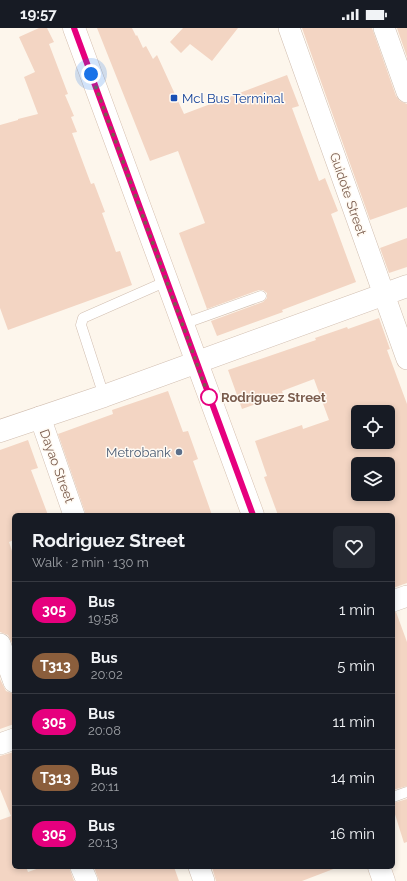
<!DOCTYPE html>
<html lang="en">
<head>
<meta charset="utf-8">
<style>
  :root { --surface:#171b24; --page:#242831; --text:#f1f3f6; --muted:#9ea1a6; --line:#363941 }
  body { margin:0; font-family:Raleway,sans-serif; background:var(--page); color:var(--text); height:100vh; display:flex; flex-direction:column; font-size:15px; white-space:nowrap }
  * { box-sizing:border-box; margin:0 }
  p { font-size:13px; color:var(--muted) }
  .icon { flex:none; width:22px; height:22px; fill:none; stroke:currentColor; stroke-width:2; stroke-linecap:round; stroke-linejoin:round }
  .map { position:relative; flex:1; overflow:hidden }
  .details { position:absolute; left:12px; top:485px; width:383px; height:356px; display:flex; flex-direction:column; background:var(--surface); border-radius:6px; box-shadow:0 2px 6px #0003 }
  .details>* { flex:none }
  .badge { padding:0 8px; border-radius:13px; font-size:14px; line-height:26px }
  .buttons { position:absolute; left:351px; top:377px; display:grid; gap:8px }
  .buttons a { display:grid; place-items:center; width:44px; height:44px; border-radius:6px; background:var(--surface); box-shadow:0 2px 6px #0003; font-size:20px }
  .you { position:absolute; width:20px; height:20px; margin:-10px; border:3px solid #fff; border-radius:50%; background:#1a73e8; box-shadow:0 0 0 6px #1a73e833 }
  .map>.badge { position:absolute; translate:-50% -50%; box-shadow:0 0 0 2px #fff }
  .round { display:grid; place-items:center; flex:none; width:42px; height:42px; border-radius:6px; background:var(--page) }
  .overview { display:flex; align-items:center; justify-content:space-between; height:68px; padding:0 20px }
  h1 { font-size:19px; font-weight:700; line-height:30px }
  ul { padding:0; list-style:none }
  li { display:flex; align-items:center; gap:12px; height:56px; padding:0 20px; border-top:1px solid var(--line) }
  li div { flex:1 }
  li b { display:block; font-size:15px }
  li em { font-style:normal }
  li .badge { min-width:44px; font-weight:700; text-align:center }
  .status { display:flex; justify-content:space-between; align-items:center; height:28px; padding:0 20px; background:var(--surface); direction:ltr }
  .status svg { height:11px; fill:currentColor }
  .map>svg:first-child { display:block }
</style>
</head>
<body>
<div class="status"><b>19:57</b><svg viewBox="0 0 49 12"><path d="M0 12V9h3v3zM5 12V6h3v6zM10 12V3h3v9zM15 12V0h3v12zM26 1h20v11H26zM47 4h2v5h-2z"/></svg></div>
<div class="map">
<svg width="407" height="853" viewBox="0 0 407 853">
  <rect width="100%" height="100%" fill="#fdf6ec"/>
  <path fill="#f3d5c3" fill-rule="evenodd" d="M 39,0 L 47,0 L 54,14 L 49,16 L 68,66 L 65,67 L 74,88 L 71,89 L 77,104 L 72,105 L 91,156 L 94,155 L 105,184 L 102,185 L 116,224 L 120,223 L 132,257 L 8,302 L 0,280 L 0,97 L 18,92 L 18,91 L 38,86 L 24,49 L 35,44 L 19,9 Z
    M 97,0 L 132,0 L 136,8 L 137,7 L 143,20 L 146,18 L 153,31 L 157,27 L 184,86 L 287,47 L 299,78 L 292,80 L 319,153 L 325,150 L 338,183 L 331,186 L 356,254 L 282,282 L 283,284 L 217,308 L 211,293 L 263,274 L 267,270 L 267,265 L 263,262 L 259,262 L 207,281 L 179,205 L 205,195 L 178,123 L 150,133 Z
    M 183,0 L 238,0 L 212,33 L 190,16 L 181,25 L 170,14 Z
    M 302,0 L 372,0 L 396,68 L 400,73 L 407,76 L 407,179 L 370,192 Z
    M 397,0 L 407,0 L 407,29 Z
    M 407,210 L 407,239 L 389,245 L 380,220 Z
    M 379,290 L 390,321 L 387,322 L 407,376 L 407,555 L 393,560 L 393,487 L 278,487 L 275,479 L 264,449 L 267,448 L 255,413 L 302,397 L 303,401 L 329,392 L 314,351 L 282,363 L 283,366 L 242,381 L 228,342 L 316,312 L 315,310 L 347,299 L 348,301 ZM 358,384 L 388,384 L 388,414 L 358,414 ZM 358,436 L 388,436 L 388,466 L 358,466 Z
    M 168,363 L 183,404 L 188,403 L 198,431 L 193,433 L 212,487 L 86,487 L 58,406 L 113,386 L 112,382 Z
    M 28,412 L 38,440 L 31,442 L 48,487 L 14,487 L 14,512 L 9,514 L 14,529 L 14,619 L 8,607 L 0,604 L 0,422 Z
    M 396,584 L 407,614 L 407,758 L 393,762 L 393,585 Z
    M 0,651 L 6,663 L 14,666 L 14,696 L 0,701 Z
    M 14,724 L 14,839 L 26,839 L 28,844 L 42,839 L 69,839 L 74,853 L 0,853 L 0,792 L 11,788 L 0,761 L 0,728 Z
    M 407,771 L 407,814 L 404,815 L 393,780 L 393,775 Z
    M 94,839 L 174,839 L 179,853 L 99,853 Z
    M 212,839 L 336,839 L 336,840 L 302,853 L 216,853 Z"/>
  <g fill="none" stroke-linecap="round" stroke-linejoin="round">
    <defs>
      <path id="service" d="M 183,296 L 261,268
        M 104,368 L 81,297 L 83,290 L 167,253
        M 393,769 L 407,764"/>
      <path id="minor" d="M 289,0 L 407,331
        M 384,0 L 407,64
        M 40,389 L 74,487
        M 393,573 L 407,568
        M 0,616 L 14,654
        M 0,716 L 14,711
        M 81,839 L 87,853
        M 199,839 L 204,853"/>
      <path id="tertiary" d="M 0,403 L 104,368 L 407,258"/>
      <path id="secondary" d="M 74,0 L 253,487
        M 379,839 L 384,853"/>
    </defs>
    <use href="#service" stroke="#d1beb0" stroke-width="11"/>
    <use href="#minor" stroke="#d1beb0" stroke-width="22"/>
    <use href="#tertiary" stroke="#d1beb0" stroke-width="23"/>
    <use href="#secondary" stroke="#d6c0b0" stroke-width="23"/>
    <use href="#service" stroke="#fff" stroke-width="10"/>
    <use href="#minor" stroke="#fff" stroke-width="21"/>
    <use href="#tertiary" stroke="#fff" stroke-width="22"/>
    <use href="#secondary" stroke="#fff" stroke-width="22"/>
  </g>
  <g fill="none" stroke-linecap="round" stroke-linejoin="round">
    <defs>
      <path id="line" d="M 74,0 L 253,487"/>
    </defs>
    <use href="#line" stroke="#fff" stroke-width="9"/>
    <use href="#line" stroke="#e6007e" stroke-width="6"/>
    <path stroke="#7a5c4d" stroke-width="4" stroke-dasharray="0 7.2" d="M 91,46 L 209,369"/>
  </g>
  <rect fill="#1a4fb4" stroke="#fffaf3" stroke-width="1.5" x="170" y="66" width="8" height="8" rx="2"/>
  <circle fill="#fff" stroke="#e6007e" stroke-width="2" cx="209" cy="369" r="8"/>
  <circle fill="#5c6f8a" stroke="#fffaf3" stroke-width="1.5" cx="179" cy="424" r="4"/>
  <g text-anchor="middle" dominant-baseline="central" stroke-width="3" stroke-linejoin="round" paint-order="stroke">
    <g font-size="13" fill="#164399" stroke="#fffaf3" text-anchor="start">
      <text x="182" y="70">Mcl Bus Terminal</text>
    </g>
    <g font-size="13" fill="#7a5c4d" stroke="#fffaf3">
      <text transform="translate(348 166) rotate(71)">Guidote Street</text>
      <text transform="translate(57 438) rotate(70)">Dayao Street</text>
    </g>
    <g font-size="13" font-weight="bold" fill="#7a5c4d" stroke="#fffaf3" text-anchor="start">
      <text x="221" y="369">Rodriguez Street</text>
    </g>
    <g font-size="13" fill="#4e5e75" stroke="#fffaf3" text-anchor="end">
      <text x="171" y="424">Metrobank</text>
    </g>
  </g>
</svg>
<div class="buttons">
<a><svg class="icon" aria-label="locate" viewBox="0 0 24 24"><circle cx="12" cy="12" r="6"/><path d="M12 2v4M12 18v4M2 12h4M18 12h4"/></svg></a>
<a><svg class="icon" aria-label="layers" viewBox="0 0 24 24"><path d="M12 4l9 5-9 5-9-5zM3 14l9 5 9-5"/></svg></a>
</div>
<div class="you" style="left:91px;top:46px"></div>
<section class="details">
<div class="overview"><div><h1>Rodriguez Street</h1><p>Walk · 2 min · 130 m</p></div><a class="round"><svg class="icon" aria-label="heart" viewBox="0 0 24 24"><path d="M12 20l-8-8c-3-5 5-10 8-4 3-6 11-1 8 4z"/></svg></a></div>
<ul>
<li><span class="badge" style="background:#e6007e;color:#fff">305</span><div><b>Bus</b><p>19:58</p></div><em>1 min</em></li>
<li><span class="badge" style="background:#8b5e3c;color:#fff">T313</span><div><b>Bus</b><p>20:02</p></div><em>5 min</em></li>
<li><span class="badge" style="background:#e6007e;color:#fff">305</span><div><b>Bus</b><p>20:08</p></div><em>11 min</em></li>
<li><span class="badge" style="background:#8b5e3c;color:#fff">T313</span><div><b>Bus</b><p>20:11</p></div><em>14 min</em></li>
<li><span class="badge" style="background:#e6007e;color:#fff">305</span><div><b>Bus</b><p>20:13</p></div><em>16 min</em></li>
</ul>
</section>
</div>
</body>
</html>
